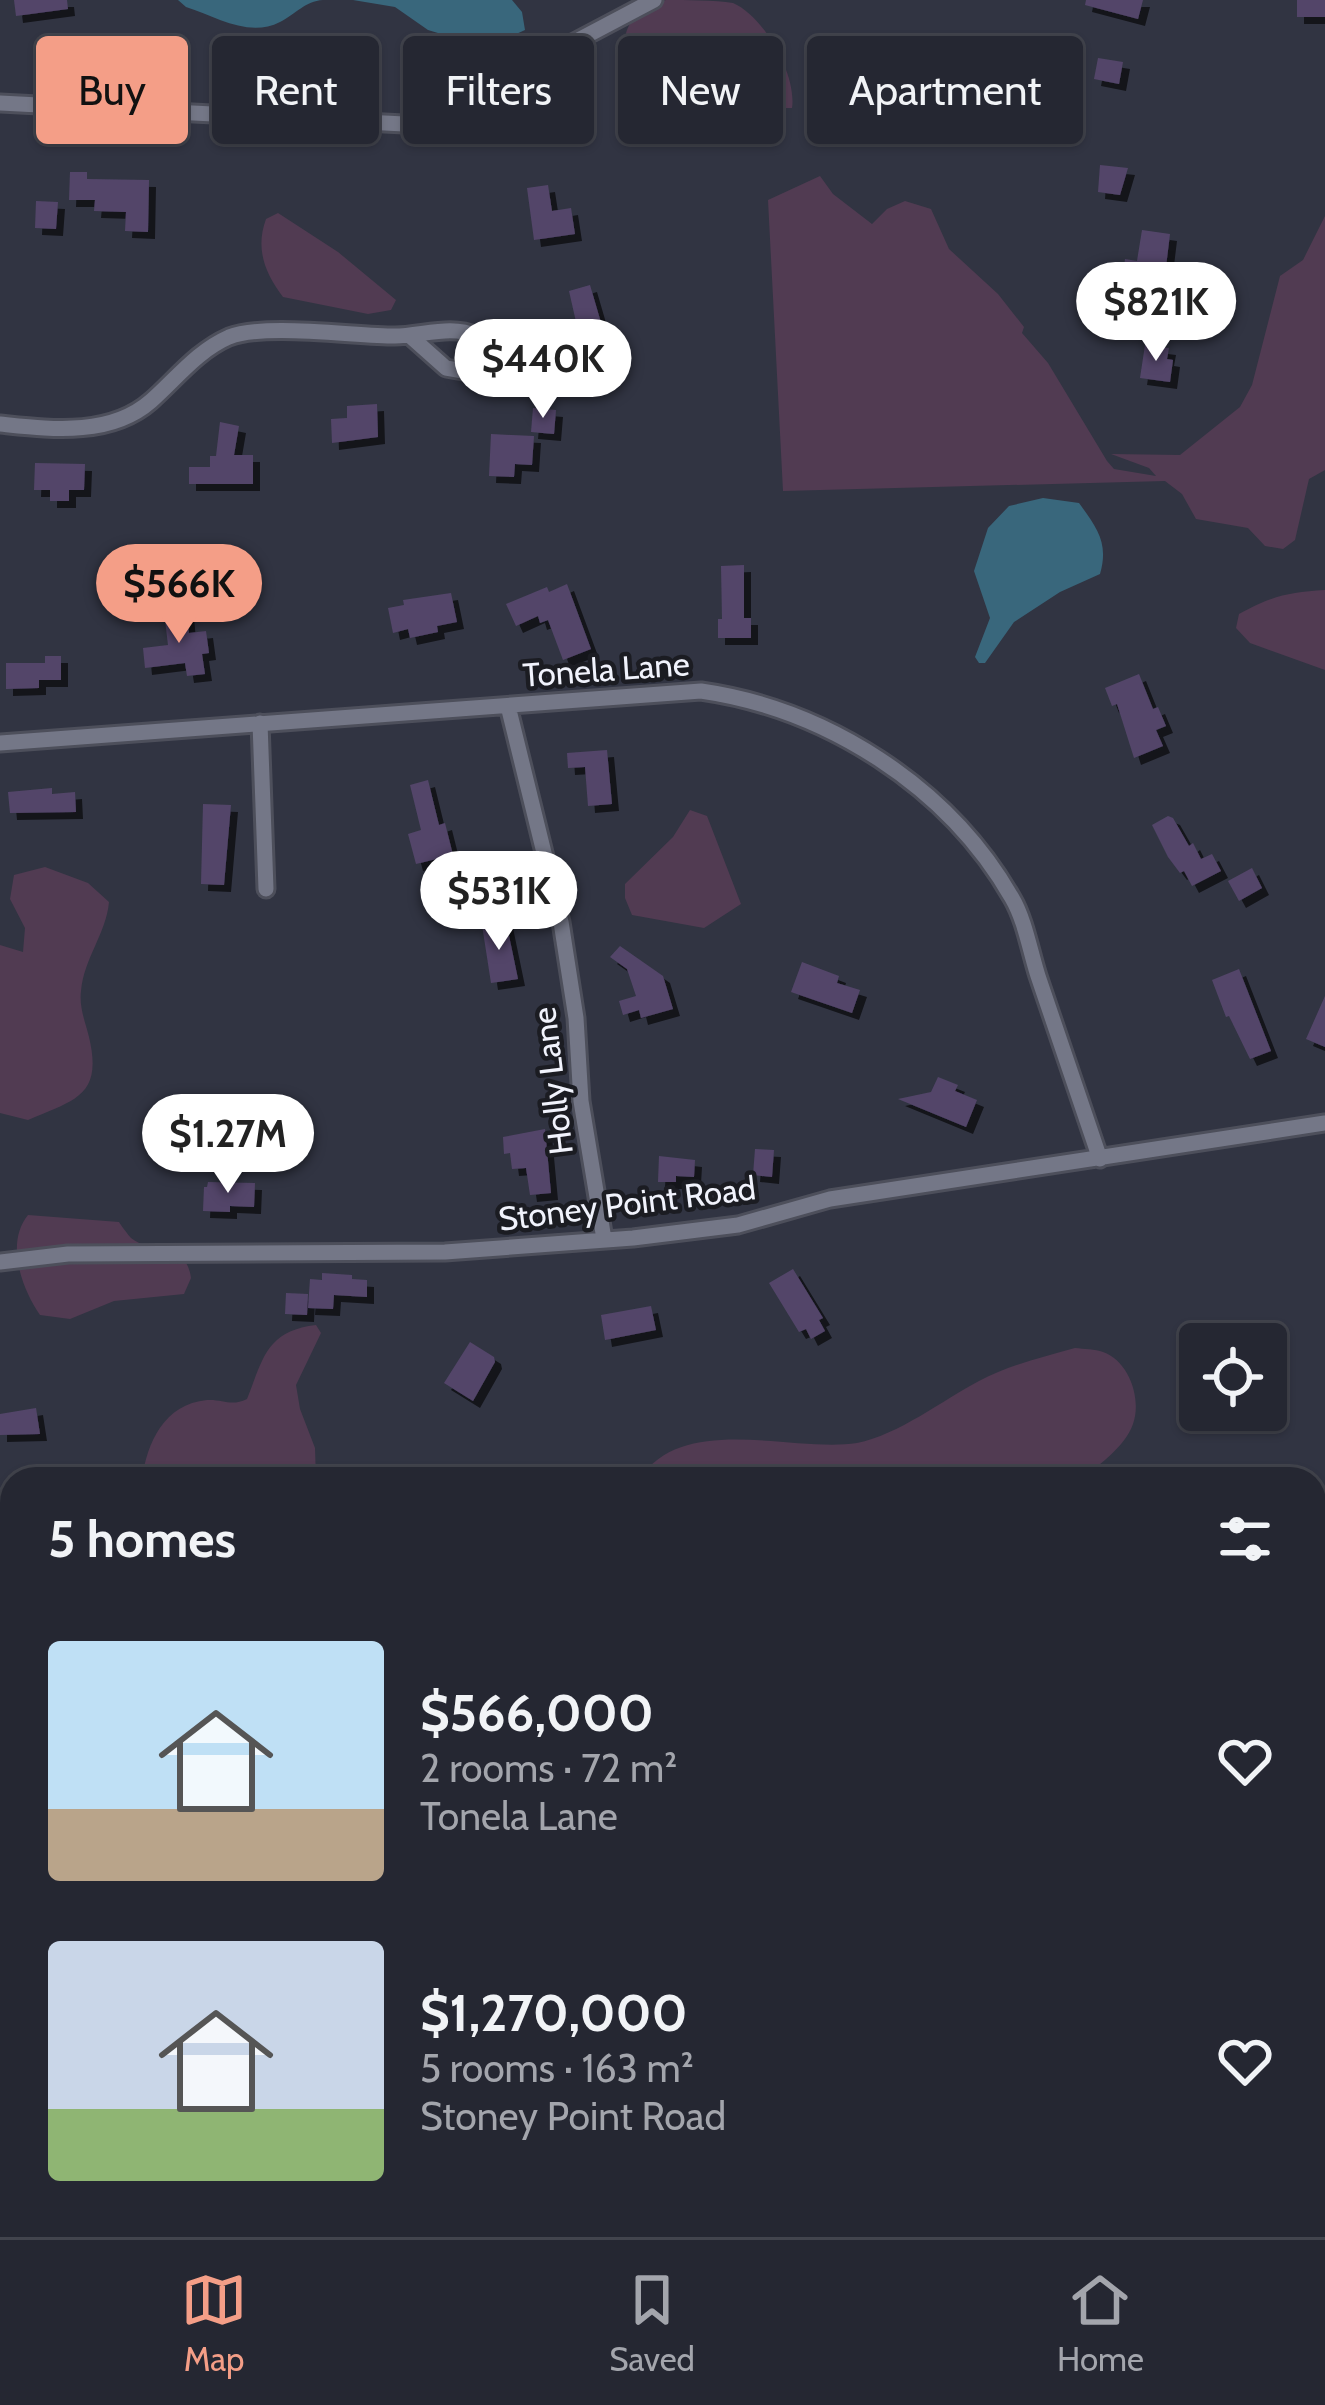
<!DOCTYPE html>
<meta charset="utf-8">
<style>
body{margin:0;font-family:Cabin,sans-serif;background:#2d2f3a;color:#f1f3f6;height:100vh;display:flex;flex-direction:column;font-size:45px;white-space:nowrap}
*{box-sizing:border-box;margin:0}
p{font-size:39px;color:#a3a5ac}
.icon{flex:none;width:66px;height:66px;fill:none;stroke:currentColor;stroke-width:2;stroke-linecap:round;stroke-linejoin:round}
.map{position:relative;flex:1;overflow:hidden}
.panel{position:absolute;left:0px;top:1467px;width:1326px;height:771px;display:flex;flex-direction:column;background:#252732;border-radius:36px 36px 0 0;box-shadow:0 3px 9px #0004,0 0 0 3px #42444d}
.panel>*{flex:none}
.top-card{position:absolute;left:36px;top:36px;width:1254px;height:108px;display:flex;gap:24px}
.tools{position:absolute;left:1179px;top:1323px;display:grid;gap:24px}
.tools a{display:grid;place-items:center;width:108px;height:108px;border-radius:12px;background:#252732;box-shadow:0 3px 9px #0004,0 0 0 3px #42444d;font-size:60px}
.price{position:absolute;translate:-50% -102px;padding:0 27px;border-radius:42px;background:#fff;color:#222;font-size:39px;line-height:78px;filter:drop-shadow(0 3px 6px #0008)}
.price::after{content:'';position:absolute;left:50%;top:72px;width:36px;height:27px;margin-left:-18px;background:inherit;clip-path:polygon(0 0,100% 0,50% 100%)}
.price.active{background:#f49e87;color:#111}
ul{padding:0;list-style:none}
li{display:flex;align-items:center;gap:36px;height:300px;padding:0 48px}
li span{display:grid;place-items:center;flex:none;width:336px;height:240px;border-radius:12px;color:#555}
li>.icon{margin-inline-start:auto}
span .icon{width:144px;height:144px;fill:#fffc;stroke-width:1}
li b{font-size:51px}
h2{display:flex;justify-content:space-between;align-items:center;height:144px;padding:0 48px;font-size:51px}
.chip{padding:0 42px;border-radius:12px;background:#252732;box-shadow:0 3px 9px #0004,0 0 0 3px #42444d;font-size:42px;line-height:108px}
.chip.active{background:#f49e87;color:#111}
.menu{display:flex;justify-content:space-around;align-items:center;height:168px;border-top:3px solid #42444d;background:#252732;font-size:33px;color:#a3a5ac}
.menu a{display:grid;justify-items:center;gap:6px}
.menu .active{color:#f49e87}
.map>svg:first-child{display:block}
.green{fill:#513b52}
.water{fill:#39677c}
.building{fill:#534569;filter:url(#shadow)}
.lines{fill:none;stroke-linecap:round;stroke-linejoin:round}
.minor-casing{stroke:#4d4f5b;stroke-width:21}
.secondary-casing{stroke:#4d4f5b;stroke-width:27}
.path{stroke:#91949f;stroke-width:3;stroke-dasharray:6 9;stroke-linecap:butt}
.minor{stroke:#747787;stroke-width:15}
.secondary{stroke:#747787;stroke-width:21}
.labels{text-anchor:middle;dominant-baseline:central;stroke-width:9;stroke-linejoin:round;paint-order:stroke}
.street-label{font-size:33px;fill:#f1f3fc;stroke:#1b1c22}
</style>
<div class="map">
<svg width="1325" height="2237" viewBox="0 0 1325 2237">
<defs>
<filter id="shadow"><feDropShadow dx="7" dy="7" stdDeviation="0" flood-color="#0009"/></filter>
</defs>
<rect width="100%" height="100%" fill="#313442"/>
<path class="green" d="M666,0C686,0 715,0 733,3C764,16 797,75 792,108H766L703,73L627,49C619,24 643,7 666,0Z
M820,176L833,194L872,224L887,209L905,201L931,209L949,249L998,294L1024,327L1022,333L1048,363L1107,461L1114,469L1156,476L1149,468L1111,454L1180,455L1240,407L1252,385L1280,276L1303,260L1325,216V470L1309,479L1295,540L1283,549L1265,546L1248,528L1196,519L1182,494L1165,481L783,491L768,200Z
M278,213L338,252L396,300L391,310L368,314L283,297C265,273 255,249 266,219Z
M1325,590V670L1250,643L1236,628L1239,614C1272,596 1289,592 1325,590Z
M690,810L707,816L741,904L704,928L632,915L625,898V884L673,837Z
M45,867L88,883L109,902C106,934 84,958 81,991C79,1007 85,1021 89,1037C103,1096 75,1100 28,1120L0,1113V945L23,952L25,928L10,899L14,875Z
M28,1215L119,1222C120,1224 129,1236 131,1238C153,1256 186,1240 191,1278L184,1294L114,1301L70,1319L40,1315C22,1289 5,1243 28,1215Z
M316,1325L321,1333L296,1385L300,1409L315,1448L316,1479H142C147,1443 164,1404 207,1400C223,1399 231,1407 247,1399C263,1359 266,1331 316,1325Z
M1075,1348C1084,1349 1095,1349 1103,1352C1129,1361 1142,1399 1133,1424C1125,1447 1100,1463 1083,1479H640C683,1412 793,1453 857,1443C898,1435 943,1400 979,1381C1009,1365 1043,1357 1075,1348Z
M1325,1606V2237H1200L1192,2226H1314V1705L1324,1701L1314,1689V1616Z
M0,2012L12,2017V2067L0,2076Z
M177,2226H865L870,2237H183Z"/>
<path class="water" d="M178,0H323C305,1 296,14 280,22C249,38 217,17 186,7Z
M353,0H512L522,12L525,30L494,44L471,43L428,30L395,7Z
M1043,498L1079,503C1097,528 1109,543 1100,574L1060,592L1014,622L985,663H979L975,657L990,618L974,571L988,528L1009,506Z"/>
<path class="building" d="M14,0H67L68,9L16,16Z
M1086,0H1143L1138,19L1085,5Z
M1297,0H1325V17H1297Z
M304,43L366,46L365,72L333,71V77L303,76Z
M1098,58L1123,62L1119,84L1094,79Z
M1100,165L1128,168L1120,195L1098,192Z
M70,172H87V179L149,180L148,232L125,231L126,212L94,211L95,200H69Z
M548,185L552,211L571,208L575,234L534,240L527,188Z
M36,201L58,202L56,229L35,228Z
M1142,230L1170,234L1165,275L1153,273V279L1123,274L1125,259L1137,261Z
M590,285L609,350L584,357L569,291Z
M1145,345L1169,348L1167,359L1173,360L1170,382L1140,378Z
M377,404L378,437L332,443L331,419L347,418V406Z
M533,408L556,410L554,434L531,432Z
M220,422L239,426L234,455H253V484H189V467H210V456H216Z
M491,434L534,436L532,465L515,464L514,477L489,476Z
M35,463L85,464L84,490H69V501H50V490H34Z
M744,565V618H751V638H718V619H722L721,566Z
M567,584L591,649L563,660L548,620L540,623L538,616L516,626L506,604L547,587L549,592Z
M451,593L457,622L437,626L438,632L410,638L408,629L393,633L388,608L404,605L403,600Z
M187,610L189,633L206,631L209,653L202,654L205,674L187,676L185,663L145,668L143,648L168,645L164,612Z
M45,656H61V680H39V688L6,689V663H45Z
M1139,674L1153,709L1158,707L1166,726L1156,730L1163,746L1134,758L1117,704L1112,706L1105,688Z
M607,750L612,804L588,806L585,767L568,768L567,753Z
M428,780L439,825L445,823L453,855L416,864L408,834L421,830L410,785Z
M52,788V794L75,792L76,812L10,813L8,792Z
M203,804L231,805L224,885L201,884Z
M1168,816L1173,818L1189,846L1193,843L1201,859L1212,854L1221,871L1192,886L1184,871L1180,873L1168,857L1152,825Z
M1252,868L1262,888L1239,901L1228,881Z
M506,921L518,979L491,983L482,925Z
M620,946L663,976L673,1009L641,1018L639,1010L623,1015L619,1001L636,996L627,969L610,957Z
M802,962L839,976L837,983L860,990L852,1013L791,992Z
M1239,969L1271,1051L1250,1059L1229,1016L1226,1017L1212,980Z
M1325,996V1047L1306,1039Z
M938,1077L958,1085L955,1091L977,1100L966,1127L898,1099L931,1092Z
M545,1129L551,1193L530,1195L526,1168L512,1169L510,1153L504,1154L503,1137Z
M755,1149L774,1150L772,1177L753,1175Z
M659,1156L695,1160L694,1177L676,1176V1182H658Z
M208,1182L255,1183L254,1207L230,1206V1212L203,1211L204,1187H207Z
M793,1269L823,1318L819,1320L825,1331L811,1339L806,1329L799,1332L769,1283Z
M322,1273L352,1275V1279L367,1280V1297L334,1295L333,1309L308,1308L310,1279L322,1280Z
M286,1293L308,1294L307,1315L285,1314Z
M651,1306L656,1330L605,1340L601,1315Z
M470,1342L494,1357L495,1362L473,1401L444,1383Z
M36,1408L40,1434L0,1435V1414Z"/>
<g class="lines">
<g class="minor-casing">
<path id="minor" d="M0,103L404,124L444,111L654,0
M0,424C50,429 110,437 151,401C176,379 197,351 229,337C264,323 354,336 395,336C421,336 452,324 476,336L475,358L463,371L446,368L410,336
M508,706L561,922L576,1018L581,1101L604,1239
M260,723L266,889
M0,743L701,691C826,709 948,786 1012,898C1025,920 1030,951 1038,976C1059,1037 1079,1098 1100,1159
M0,1262L68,1254L445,1252L633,1238L738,1225L830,1199L1325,1123
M0,1762L12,1761
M1314,1996H1325"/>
</g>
<g class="secondary-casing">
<path id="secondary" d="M0,1886L12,1907
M4,2237L12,2211"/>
</g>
<path class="path" d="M1314,1768L1325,1766
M1314,2205H1325
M594,2226L596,2237
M1273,2226L1278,2237
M494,2237L507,2226"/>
<use href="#minor" class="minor"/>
<use href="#secondary" class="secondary"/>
</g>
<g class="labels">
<g class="street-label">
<text transform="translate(606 669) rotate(-4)">Tonela Lane</text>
<text transform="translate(552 1081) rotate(-97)">Holly Lane</text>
<text transform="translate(627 1203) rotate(-7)">Stoney Point Road</text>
</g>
</g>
</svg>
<div class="tools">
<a><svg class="icon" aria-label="locate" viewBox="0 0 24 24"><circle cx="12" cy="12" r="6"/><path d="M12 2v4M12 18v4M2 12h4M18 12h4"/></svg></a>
</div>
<b class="price" style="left:1156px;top:364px">$821K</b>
<b class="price" style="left:543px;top:421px">$440K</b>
<b class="price active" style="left:179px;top:646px">$566K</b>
<b class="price" style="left:499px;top:953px">$531K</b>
<b class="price" style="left:228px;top:1196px">$1.27M</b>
<div class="top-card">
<a class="chip active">Buy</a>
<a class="chip">Rent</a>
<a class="chip">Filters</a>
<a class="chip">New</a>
<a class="chip">Apartment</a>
</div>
<section class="panel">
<h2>5 homes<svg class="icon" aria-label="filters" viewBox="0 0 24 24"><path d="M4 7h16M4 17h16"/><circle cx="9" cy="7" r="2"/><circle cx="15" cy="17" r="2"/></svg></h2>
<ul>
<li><span style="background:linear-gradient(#bfe0f5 70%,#b9a48a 0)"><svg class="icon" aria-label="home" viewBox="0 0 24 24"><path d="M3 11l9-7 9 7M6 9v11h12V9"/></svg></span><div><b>$566,000</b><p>2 rooms · 72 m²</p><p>Tonela Lane</p></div><svg class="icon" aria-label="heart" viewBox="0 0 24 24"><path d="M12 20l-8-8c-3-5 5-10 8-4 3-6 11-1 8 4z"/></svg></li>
<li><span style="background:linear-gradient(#c9d6e8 70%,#8fb573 0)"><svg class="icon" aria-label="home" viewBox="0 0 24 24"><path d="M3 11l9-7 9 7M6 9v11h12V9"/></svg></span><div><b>$1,270,000</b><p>5 rooms · 163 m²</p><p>Stoney Point Road</p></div><svg class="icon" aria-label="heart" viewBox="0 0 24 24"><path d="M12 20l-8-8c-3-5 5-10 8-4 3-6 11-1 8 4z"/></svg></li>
</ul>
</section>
</div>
<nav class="menu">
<a class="active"><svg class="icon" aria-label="map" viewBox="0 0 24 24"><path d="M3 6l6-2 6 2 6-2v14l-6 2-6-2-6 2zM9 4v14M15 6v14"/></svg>Map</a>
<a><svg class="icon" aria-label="saved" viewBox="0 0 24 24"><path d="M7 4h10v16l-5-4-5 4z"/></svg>Saved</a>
<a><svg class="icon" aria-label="home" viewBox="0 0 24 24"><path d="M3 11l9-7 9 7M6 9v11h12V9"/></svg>Home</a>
</nav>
